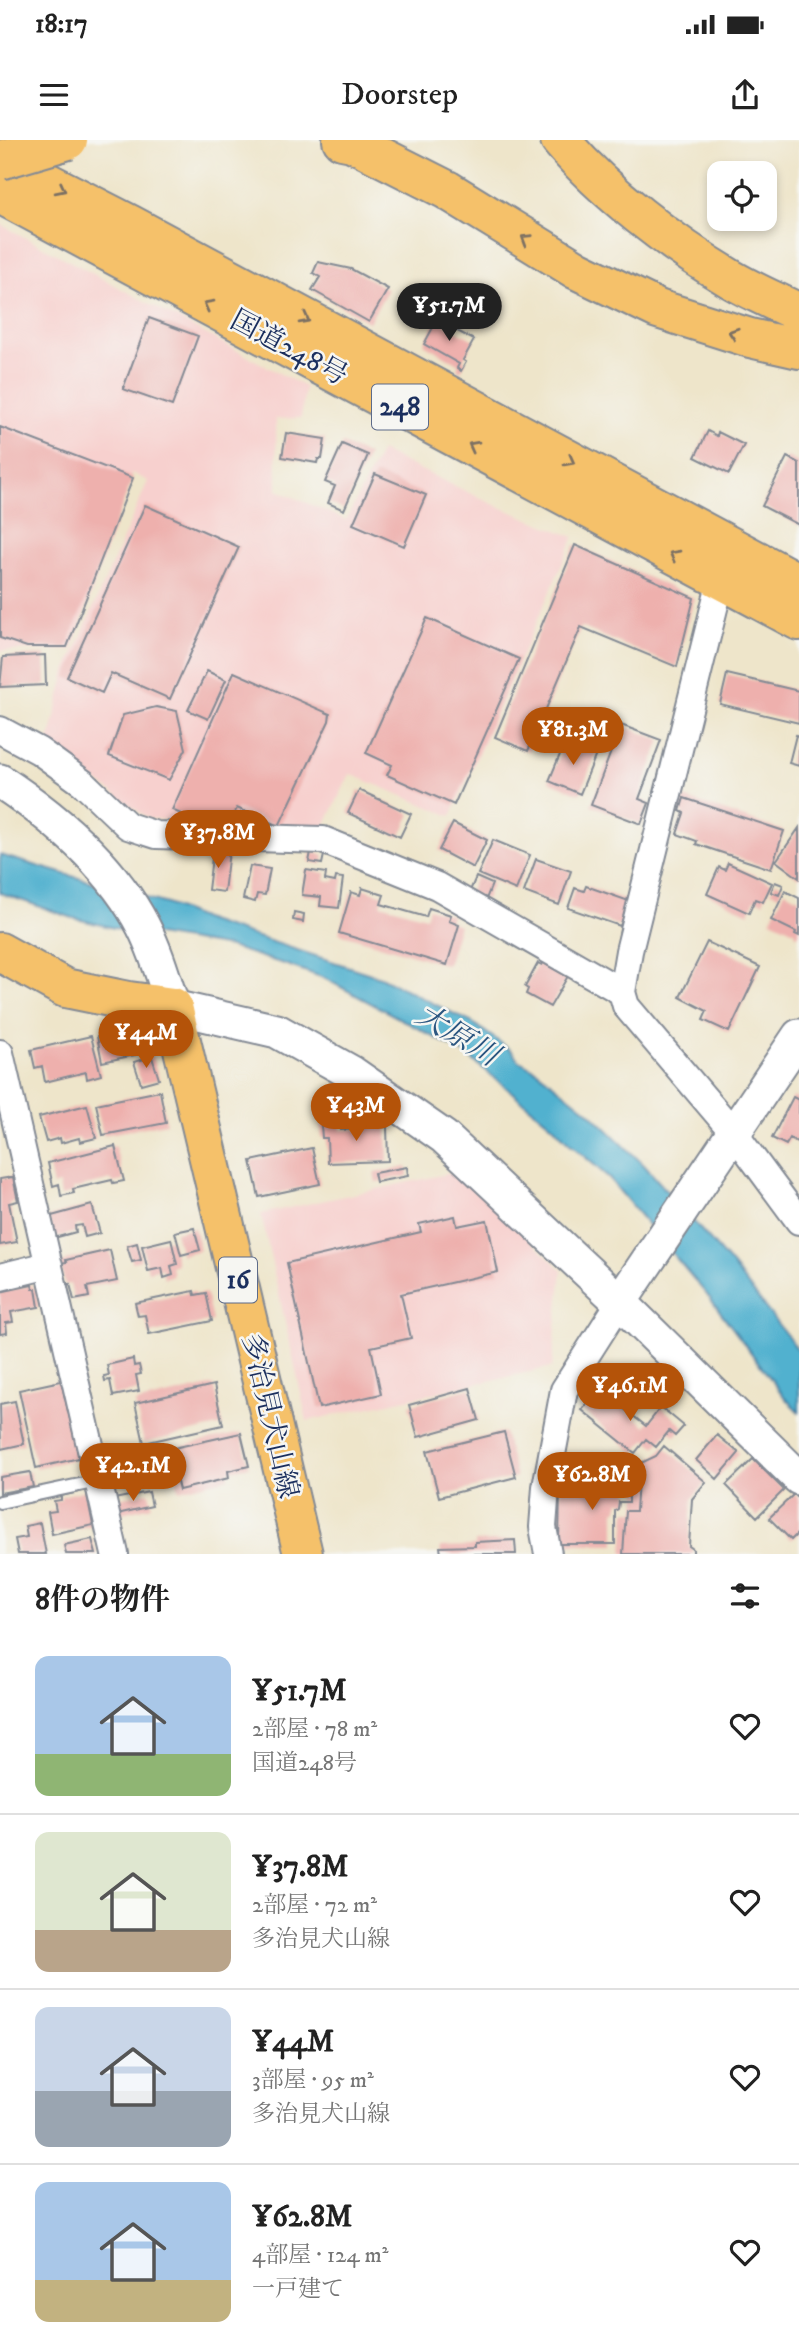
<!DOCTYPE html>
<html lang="ja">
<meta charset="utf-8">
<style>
body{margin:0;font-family:"IM FELL DW Pica","Noto Serif JP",serif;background:#f2f2f2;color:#222;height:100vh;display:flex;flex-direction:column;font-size:26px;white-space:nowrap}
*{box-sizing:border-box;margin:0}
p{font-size:23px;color:#767676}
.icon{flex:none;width:38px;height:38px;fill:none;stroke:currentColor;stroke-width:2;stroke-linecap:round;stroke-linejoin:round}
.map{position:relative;height:1414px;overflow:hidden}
.details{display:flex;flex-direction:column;background:#fff;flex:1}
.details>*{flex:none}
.buttons{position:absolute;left:707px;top:21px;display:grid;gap:14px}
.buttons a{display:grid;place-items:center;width:70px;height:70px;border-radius:14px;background:#fff;box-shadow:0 4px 10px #0003;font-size:35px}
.price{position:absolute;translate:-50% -60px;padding:0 16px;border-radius:24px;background:#b45309;color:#fff;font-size:23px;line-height:46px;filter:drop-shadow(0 2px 4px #0008)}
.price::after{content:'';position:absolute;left:50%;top:42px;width:21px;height:16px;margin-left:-10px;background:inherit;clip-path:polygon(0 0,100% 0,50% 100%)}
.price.on{background:#222;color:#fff}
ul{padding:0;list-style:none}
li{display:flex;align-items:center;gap:21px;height:175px;padding:0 35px}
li+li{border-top:2px solid #e0e0e0}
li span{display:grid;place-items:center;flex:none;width:196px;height:140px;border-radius:14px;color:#555}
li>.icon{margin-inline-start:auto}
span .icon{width:84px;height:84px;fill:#fffc;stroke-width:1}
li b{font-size:30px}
h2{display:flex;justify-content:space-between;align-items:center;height:84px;padding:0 35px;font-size:30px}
.status{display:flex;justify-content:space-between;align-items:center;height:49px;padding:0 35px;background:#fff;direction:ltr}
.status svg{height:19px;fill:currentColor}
header{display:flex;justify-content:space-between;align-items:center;height:91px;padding:0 35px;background:#fff;font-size:32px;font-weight:600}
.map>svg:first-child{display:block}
.built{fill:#f7d0ce}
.water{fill:#51b1cf;stroke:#367096;stroke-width:2}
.building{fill:#eeb0ad}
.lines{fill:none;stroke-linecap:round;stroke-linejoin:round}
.service-casing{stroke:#848a94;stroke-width:16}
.minor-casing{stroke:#848a94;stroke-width:30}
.tertiary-casing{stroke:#848a94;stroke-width:37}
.primary-casing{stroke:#848a94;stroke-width:42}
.trunk-casing{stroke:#848a94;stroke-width:42}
.motorway-casing{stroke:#848a94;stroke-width:42}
.service{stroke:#fff;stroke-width:12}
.minor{stroke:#fff;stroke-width:26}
.tertiary{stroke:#fff;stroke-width:33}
.primary{stroke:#f5c16b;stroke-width:38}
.trunk{stroke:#f5c16b;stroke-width:38}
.motorway{stroke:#f5c16b;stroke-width:38}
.motorway-bridge-casing{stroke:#848a94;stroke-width:42;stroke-linecap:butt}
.motorway-bridge{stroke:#f5c16b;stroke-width:38}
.oneway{stroke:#7d7164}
.labels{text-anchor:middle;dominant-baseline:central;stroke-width:5;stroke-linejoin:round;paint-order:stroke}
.shield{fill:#f6f6f2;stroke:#5d6b8a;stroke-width:2}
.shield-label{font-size:26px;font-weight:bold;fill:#1b2f5e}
.street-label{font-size:28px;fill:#1b2f5e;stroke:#f6f6f2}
.water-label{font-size:30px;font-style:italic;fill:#2b5680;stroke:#f6f6f2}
</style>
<div class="status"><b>18:17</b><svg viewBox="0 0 49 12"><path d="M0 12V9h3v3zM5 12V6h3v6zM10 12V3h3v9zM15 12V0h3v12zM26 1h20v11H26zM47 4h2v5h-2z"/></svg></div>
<header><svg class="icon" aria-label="menu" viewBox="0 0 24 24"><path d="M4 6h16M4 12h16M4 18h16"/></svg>Doorstep<svg class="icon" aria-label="share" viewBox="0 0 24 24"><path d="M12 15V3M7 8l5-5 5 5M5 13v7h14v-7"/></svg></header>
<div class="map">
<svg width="799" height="1414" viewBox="0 0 799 1414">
<rect width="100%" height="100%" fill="#f6f6f2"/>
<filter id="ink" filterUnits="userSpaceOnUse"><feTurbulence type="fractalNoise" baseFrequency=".0143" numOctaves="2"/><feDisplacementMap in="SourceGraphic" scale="14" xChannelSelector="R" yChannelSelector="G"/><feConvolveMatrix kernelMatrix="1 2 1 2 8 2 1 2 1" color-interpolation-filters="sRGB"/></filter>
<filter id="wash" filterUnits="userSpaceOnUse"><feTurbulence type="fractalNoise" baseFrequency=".00686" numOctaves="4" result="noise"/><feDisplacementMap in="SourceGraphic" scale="28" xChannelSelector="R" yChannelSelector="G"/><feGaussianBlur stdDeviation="1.57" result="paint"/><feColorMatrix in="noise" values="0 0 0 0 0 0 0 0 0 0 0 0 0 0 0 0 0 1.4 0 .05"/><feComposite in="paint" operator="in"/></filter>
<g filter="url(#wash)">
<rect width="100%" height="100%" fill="#eee5ca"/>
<path class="built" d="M0,84L305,247L301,278L276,279L277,350L346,380L381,311L497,366L574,397L451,676L350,634L324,688L149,679L48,606L66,531L148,341L132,333L72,510L0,511Z
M456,1032L562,1130L552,1227L307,1281L261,1074Z"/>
<path class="water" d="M0,715L167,764L208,781L380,837L473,883L512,911L518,920L539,932L589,972L644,1025L731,1124L799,1211V1272L786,1259L709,1157L607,1036L567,1001L553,986L464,913L324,838L287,825L230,807L114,788L73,778L0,753Z"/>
<g id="blocks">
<path class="building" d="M318,122L351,129L388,149L369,182L312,150L320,137L313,133Z
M149,178L198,196L172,266L123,249Z
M437,180L474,200L463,220L466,222L461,231L457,228L459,224L424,204Z
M0,287L133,338L67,507H27L0,498Z
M708,291L717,296L718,292L744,305L729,334L695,317Z
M286,293L325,299L322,319H318L317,323L282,317Z
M342,304L368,315L344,370L328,363L335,346L325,342Z
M787,317L799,323V385L762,366Z
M375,334L426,355L404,406L353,384Z
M145,365L239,407L170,559L111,533L102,553L67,537Z
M575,405L694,458L677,527L581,487L528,611L495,597Z
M427,478L519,519L454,665L387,635L392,625L366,613Z
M45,515L46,545L0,547L3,517Z
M207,531L226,540L208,579L188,570Z
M234,532L330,574L329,581L279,686L237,668L229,684L201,683L172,670Z
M727,534L799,551V583L720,564Z
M156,567L177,571L186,609L169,640L109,616L123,575Z
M621,585L661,600L639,659L649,663L641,684L591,665Z
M796,595L799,596V626L789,623Z
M566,600L597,612L580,654L549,641Z
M359,650L411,674L400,697L348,673Z
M684,658L784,691L771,729L696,704L697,701L677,694L684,673L680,671Z
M453,683L487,700L473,728L439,710Z
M799,688V738L776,721Z
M493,700L530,715L516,750L478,734Z
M213,709L229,711L224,752L208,750Z
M311,712L324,715L322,724L309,722Z
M536,719L571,731L559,765L524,752Z
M728,723L772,743L763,762L755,759L749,773L707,754L719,727L725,730Z
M250,726L270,729L265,755L257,754L255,762L243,759Z
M306,730L326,733L325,740L335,742L336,737L343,738L339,768L320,766L321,757L302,755Z
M476,737L492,744L486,759L469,753Z
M775,742L783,745L779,755L771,752Z
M586,746L629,761L620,786L568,768L575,748L584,751Z
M362,748L384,755L381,764L426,777L429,768L451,775L449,781L459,785L447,825L339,793L351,752L360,755Z
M785,751L799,758V796L795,794L796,792L771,780Z
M294,772L304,774L303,782L293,780Z
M707,802L760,827L729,892L703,880L707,871L680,857Z
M545,820L548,821L547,825L568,836L550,867L526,854L528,849L525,847L538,823L542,825Z
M130,889L135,915L102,922L97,896Z
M91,896L101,935L87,939L86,932L45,942L42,926L35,928L31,910Z
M152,917L159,939L141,944L134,922Z
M160,951L166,983L103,995L96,964Z
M793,957L799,960V998L797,1002L790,998L786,1005L772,998Z
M87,965L96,998L80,1002L79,998L61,1003L60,998L46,1002L39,977Z
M378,982V987H387L388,1021L328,1023L327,998H322L321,985L341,984V990L360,989V983Z
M115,1006L124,1041L113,1043L112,1040L73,1049L74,1053L61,1056L59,1044L53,1046L48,1023Z
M312,1008L320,1044L259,1057L251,1021Z
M407,1027L408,1036L376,1042L374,1033Z
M13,1037L18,1061L9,1063L17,1102L0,1105V1039Z
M92,1065L100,1093L85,1097L82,1085L75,1086L76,1092L54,1098L48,1077Z
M455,1076L457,1086L487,1080L498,1132L401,1154L411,1198L371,1207L381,1254L319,1268L287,1123L421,1092L419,1084Z
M194,1088L200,1110L181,1115L175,1092Z
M171,1099L177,1124L171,1126L173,1135L164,1138L162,1128L148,1131L142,1106Z
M137,1103L141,1120L132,1122L127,1106Z
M110,1110L117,1141L87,1147L89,1157L74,1160L70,1144L65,1145L60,1123L67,1122L66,1120Z
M32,1145L33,1149H36L39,1167L11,1172L13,1182L6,1183L7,1193L0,1194V1152Z
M194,1151L195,1155L206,1153L212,1181L149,1194L145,1175L138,1176L135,1163Z
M133,1219L134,1226L139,1225L141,1234L136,1235L139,1251L113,1256L110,1240L105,1241L104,1236L109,1235L107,1225Z
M61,1241L79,1318L36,1328L19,1250Z
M214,1245L223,1285L144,1303L135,1263Z
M470,1248L479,1280L418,1297L409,1265Z
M599,1249L646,1286L661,1267L684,1286L675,1296L669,1291L656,1307L646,1299L635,1313L582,1270Z
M15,1261L24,1304L1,1309L0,1264Z
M504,1292L516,1337L439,1357L427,1311Z
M241,1293L249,1326L228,1331L229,1338L179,1350L169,1309Z
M717,1295L739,1313L717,1339L696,1320Z
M664,1306L706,1342L692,1359L689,1406L693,1409V1414H623L626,1371H636L639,1324L656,1316Z
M753,1319L784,1350L757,1377L726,1345Z
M613,1328H629V1362H619L618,1369L615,1371V1404H559L560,1349H612Z
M30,1332L33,1347L0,1353V1337Z
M86,1350L93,1385L52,1394L48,1372L56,1371L54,1361L61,1360V1356Z
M149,1352L152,1366L117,1374L114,1359Z
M794,1354L799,1359V1392L791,1400L769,1378Z
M40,1383L46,1414H18L15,1399L27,1397L25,1386Z
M92,1399L96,1414H66L64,1405Z
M515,1400L516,1414H441L440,1407L475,1406V1402Z"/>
</g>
</g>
<g filter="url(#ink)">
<use href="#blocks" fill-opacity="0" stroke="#848a94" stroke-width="2"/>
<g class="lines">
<g class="service-casing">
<path id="service" d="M0,1362L98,1341"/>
</g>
<g class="minor-casing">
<path id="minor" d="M721,440L629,811L622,852L626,866L734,993L799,1081
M0,590L39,611L83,643L128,686L156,695L323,700L437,746L622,852
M0,913L115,1414
M0,1137L49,1125
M548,1414L543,1387L546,1347L564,1250L620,1162"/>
</g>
<g class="tertiary-casing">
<path id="tertiary" d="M0,641C56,678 112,726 143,786C156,811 164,839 173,867L277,891L352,933L444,997L620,1162L799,1338
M620,1162L799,896"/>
</g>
<g class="primary-casing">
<path id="primary" d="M0,812L65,848L129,861L173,867L303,1414"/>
</g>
<g class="trunk-casing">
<path id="trunk" d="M0,18L131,85L799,443
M0,54L799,481"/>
</g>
<g class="motorway-casing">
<path id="motorway" d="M342,0L352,2L447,50L577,130L658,169L750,198L799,209
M560,0C605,53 671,103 731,139C753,152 777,162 799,173"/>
</g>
<use href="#service" class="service"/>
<use href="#minor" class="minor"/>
<use href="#tertiary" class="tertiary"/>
<use href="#primary" class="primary"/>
<use href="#trunk" class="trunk"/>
<use href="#motorway" class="motorway"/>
<g class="motorway-bridge-casing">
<path id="motorway-bridge" d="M0,20L68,0"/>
</g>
<use href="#motorway-bridge" class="motorway-bridge"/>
</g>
<defs><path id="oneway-chevron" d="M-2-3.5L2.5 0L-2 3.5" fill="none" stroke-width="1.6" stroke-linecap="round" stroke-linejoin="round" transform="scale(1.75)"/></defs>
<g class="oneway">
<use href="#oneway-chevron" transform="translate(61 49) rotate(27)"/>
<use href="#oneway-chevron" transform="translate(526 99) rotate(-148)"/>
<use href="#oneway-chevron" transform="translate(208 165) rotate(-152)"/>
<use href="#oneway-chevron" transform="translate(305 179) rotate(28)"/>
<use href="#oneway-chevron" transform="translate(733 193) rotate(-162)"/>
<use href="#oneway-chevron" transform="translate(473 306) rotate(-152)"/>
<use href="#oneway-chevron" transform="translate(570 321) rotate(28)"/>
<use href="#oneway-chevron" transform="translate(674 415) rotate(-152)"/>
</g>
</g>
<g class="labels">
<g class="shield">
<rect x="372" y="244.5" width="56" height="45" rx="5"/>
<rect x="219" y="1117.5" width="38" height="45" rx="5"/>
</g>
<g class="shield-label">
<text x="400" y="267">248</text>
<text x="238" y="1140">16</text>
</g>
<g class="street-label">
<text transform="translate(289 208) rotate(28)">国道248号</text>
<text transform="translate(270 1276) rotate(77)">多治見犬山線</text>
</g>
<g class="water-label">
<text transform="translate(457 896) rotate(31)">大原川</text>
</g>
</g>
</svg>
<div class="buttons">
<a><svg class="icon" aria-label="locate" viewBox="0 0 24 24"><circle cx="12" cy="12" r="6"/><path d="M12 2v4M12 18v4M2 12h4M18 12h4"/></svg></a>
</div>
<b class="price on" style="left:449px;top:203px">¥51.7M</b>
<b class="price" style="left:573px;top:627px">¥81.3M</b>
<b class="price" style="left:218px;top:730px">¥37.8M</b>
<b class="price" style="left:146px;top:930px">¥44M</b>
<b class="price" style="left:356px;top:1003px">¥43M</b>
<b class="price" style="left:630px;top:1283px">¥46.1M</b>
<b class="price" style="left:133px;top:1363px">¥42.1M</b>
<b class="price" style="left:592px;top:1372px">¥62.8M</b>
</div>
<section class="details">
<h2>8件の物件<svg class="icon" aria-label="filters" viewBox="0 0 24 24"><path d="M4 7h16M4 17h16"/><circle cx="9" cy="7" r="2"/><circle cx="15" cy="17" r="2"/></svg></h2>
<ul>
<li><span style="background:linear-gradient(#a9c7e8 70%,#8fb573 0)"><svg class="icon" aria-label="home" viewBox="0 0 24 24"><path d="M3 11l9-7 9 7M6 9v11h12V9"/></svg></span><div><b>¥51.7M</b><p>2部屋 · 78 m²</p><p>国道248号</p></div><svg class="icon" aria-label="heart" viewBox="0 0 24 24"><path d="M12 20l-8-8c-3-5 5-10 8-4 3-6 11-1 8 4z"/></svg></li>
<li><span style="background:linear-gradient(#dfe7d0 70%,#b9a48a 0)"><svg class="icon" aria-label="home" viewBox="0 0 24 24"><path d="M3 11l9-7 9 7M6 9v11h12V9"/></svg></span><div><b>¥37.8M</b><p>2部屋 · 72 m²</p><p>多治見犬山線</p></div><svg class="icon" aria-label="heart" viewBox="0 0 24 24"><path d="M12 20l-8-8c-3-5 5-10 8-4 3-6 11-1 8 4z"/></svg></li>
<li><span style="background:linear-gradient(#c9d6e8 60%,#9aa5b1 0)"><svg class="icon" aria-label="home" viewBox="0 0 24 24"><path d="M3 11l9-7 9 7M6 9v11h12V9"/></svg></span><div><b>¥44M</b><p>3部屋 · 95 m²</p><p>多治見犬山線</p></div><svg class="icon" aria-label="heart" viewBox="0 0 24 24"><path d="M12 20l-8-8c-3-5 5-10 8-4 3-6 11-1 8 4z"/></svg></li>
<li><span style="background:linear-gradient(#a9c7e8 70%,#c2b280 0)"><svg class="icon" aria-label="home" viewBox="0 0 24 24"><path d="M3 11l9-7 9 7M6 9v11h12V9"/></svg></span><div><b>¥62.8M</b><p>4部屋 · 124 m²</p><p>一戸建て</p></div><svg class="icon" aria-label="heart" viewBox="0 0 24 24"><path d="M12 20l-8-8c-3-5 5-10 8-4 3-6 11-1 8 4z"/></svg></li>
</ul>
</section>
